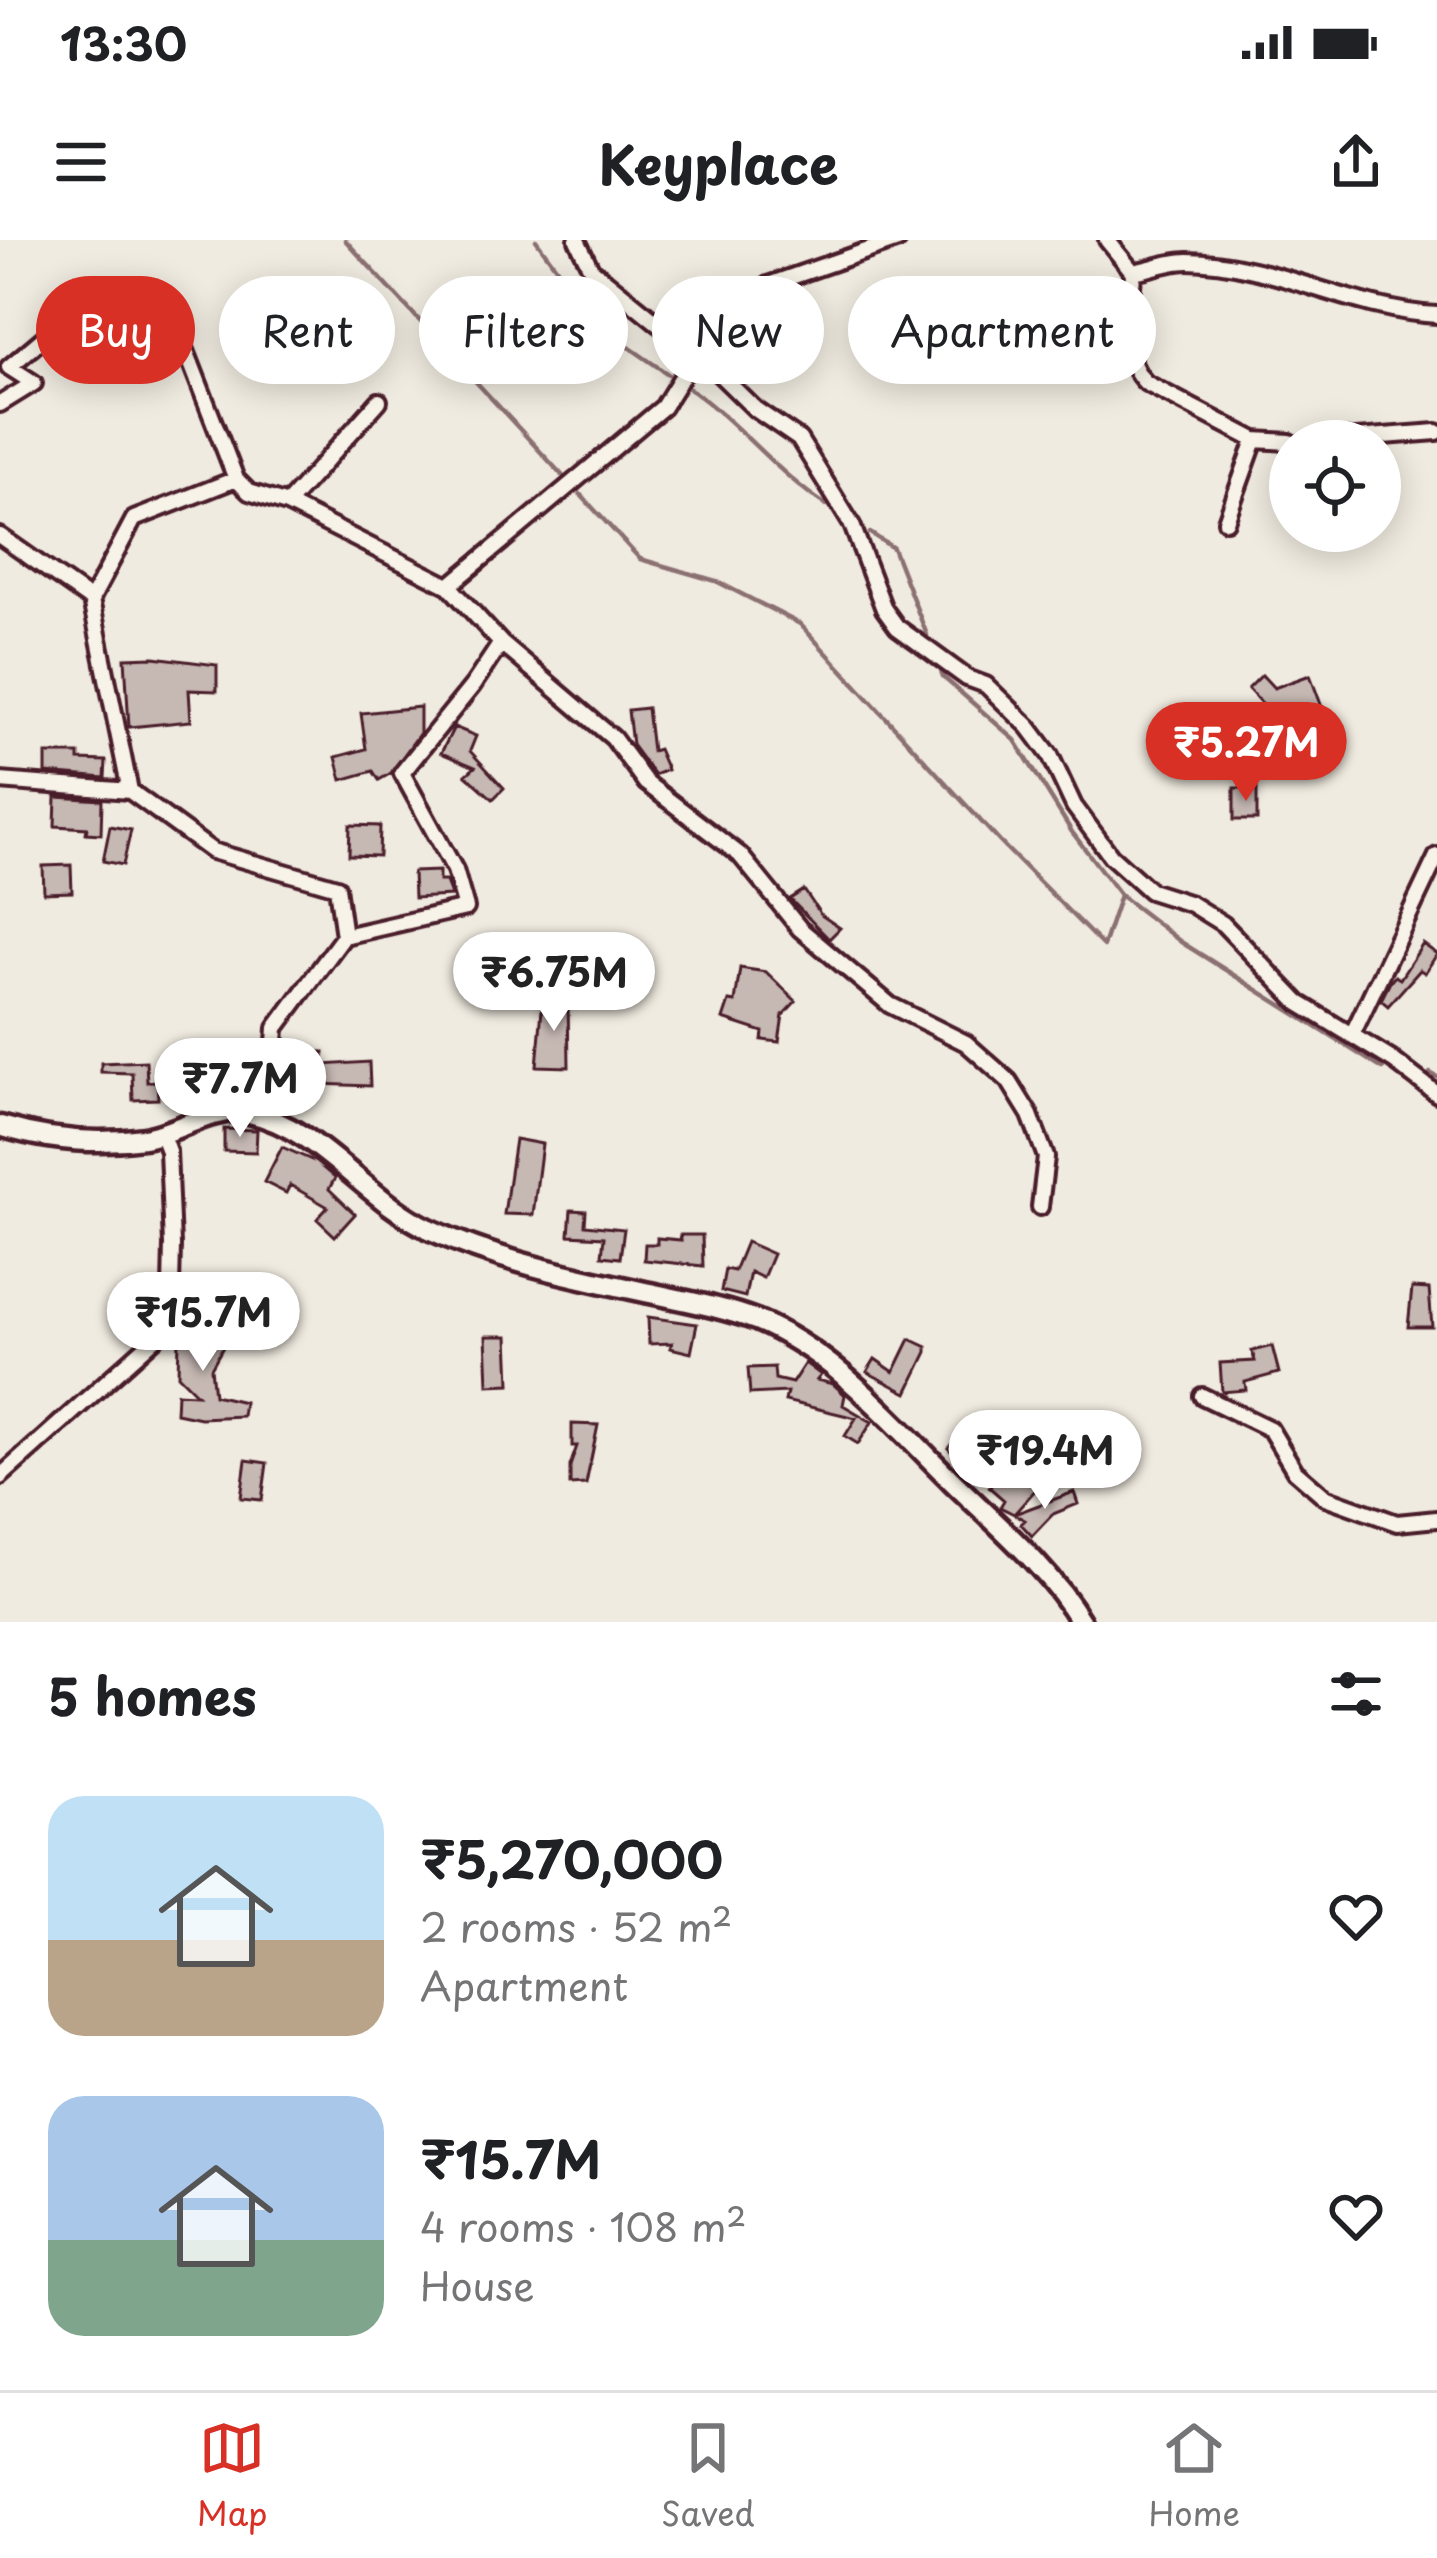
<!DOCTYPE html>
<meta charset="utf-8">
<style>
body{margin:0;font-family:"Playpen Sans",sans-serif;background:#f6f6f6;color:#202124;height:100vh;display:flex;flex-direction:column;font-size:45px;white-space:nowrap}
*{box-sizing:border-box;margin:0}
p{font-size:39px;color:#757577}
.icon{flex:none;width:66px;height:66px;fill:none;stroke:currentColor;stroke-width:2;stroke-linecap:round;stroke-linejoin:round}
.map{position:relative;height:1382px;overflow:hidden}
.drawer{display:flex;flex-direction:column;background:#fff;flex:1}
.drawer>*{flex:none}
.top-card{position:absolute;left:36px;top:36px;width:1365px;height:108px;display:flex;gap:24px}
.buttons{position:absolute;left:1269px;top:180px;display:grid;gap:24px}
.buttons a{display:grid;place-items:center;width:132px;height:132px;border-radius:50%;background:#fff;box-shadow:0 6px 30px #0003;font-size:60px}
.price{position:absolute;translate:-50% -102px;padding:0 27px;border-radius:42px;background:#fff;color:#222;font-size:39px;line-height:78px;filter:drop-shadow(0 3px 6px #0008)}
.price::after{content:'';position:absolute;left:50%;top:72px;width:36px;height:27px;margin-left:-18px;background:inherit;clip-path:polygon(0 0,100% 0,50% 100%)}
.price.active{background:#d93025;color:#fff}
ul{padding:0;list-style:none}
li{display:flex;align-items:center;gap:36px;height:300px;padding:0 48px}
li span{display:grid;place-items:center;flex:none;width:336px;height:240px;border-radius:36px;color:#555}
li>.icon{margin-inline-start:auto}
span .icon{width:144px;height:144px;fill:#fffc;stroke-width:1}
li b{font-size:51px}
h2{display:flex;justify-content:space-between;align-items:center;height:144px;padding:0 48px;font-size:51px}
.tag{padding:0 42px;border-radius:54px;background:#fff;box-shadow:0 6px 30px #0003;font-size:42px;line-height:108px}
.tag.active{background:#d93025;color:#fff}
.status{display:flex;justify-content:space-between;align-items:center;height:84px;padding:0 60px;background:#fff;direction:ltr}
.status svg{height:33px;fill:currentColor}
header{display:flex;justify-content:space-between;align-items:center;height:156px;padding:0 48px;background:#fff;font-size:54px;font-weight:700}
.tab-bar{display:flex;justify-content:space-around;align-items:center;height:168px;border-top:3px solid #e0e0e0;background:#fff;font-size:33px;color:#757577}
.tab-bar a{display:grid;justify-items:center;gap:6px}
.tab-bar .active{color:#d93025}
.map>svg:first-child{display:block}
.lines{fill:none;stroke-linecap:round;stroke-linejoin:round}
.stream{stroke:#8b6f72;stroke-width:4.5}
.building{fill:#c6b8b3;stroke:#4a1f2b;stroke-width:3}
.minor-casing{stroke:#4a1f2b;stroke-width:22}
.secondary-casing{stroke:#4a1f2b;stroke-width:27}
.minor{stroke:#f7f3e8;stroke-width:14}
.secondary{stroke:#f7f3e8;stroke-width:18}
</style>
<div class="status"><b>13:30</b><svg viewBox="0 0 49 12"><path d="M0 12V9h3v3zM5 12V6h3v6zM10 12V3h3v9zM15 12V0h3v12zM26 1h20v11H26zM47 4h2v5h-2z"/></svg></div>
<header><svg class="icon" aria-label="menu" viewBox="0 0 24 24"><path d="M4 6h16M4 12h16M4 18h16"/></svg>Keyplace<svg class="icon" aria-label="share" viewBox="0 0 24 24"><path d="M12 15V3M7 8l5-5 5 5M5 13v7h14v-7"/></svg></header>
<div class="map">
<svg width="1437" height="1382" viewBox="0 0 1437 1382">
<rect width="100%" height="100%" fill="#f0ebe0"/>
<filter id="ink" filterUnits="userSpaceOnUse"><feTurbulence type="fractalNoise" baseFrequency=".00833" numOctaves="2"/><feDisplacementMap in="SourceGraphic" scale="24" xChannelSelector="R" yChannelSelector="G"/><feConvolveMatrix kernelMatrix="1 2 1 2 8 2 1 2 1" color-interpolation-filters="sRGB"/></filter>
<g filter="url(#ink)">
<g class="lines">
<path class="stream" d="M345,0L562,235
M536,0L600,87L668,134
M690,149C739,183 776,233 826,265
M580,254L640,319L716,341L800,384L1000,602L1103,706L1120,655L1181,702L1383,829
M870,293L893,308L927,395
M940,428L943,437L1015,500L1072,592L1120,655
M1430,833L1437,837"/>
</g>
<path class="building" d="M154,417L217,425V451L189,450L191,481L129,487L125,418Z
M1262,435L1274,448L1310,435L1329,486L1308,493L1302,476L1287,491L1248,449Z
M420,467V493L391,533L379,540L373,531L342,540L336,517L366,509L361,473Z
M647,468L652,511L658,509L667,530L654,535L632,505L628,470Z
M454,487L476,496L470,511L504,548L493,559L466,535L475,527L441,513Z
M46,514H79V520L106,521L105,538L46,533Z
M1234,548H1257V580H1234Z
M56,557L102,560L101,594L86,593L87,588L55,586Z
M350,585L380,586L379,616L349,615Z
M110,586L131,590L123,625L103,621Z
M71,625L72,652L44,653L43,626Z
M439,631V641H446L451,656L414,658L413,632Z
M804,650L821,675L840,688L829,699L790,659Z
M1423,704L1437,714L1425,733L1420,730L1388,766L1381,760L1390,742L1395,736L1400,739Z
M740,728L766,732L796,761L783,775L779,802L762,800L763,792L723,779L729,761L735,762Z
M543,758H568L569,827L537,826Z
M292,811L324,812L323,825L369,822L370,846L291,843Z
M146,821L147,842L157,841L158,859L133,860L132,833L101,832V823Z
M224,889L257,890L256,912L224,911Z
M515,899L542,904L533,975L504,974Z
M282,907L316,922L335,938L329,949L355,974L335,996L317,979L328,967L290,945L286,953L264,942Z
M571,970L586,971L585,985L624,989L620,1018L602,1016L604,997L569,995Z
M680,995H702L703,1026L644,1020L645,1004H657V998L681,1000Z
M746,1002L773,1014L763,1038L750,1032L745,1057L721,1051L725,1029L734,1031Z
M1412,1048L1429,1049L1432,1087H1408Z
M648,1077L697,1084L691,1113L670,1108L672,1103L649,1104Z
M196,1078L229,1096L211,1128L214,1155L244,1162L242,1176L200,1178L176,1173L177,1153L197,1154L178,1135L179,1099Z
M486,1096H508L510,1144L488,1145Z
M910,1099L927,1107V1112L907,1153L867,1132L875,1119L894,1132Z
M1272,1106L1279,1133L1245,1142L1246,1150L1222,1152L1220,1123L1255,1121L1252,1111Z
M805,1123L821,1135L817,1140L833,1144L845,1155L843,1165L872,1182L858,1204L845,1196L856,1178L785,1161L787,1152L750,1154L748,1128L774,1127L775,1139L792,1143Z
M572,1184L598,1185L586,1244L570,1245V1226L577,1206H572Z
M966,1189L988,1209L969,1229L948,1208Z
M1023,1207L1037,1219L1030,1227L1045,1239L1014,1274L1000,1267L1004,1260L989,1247Z
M246,1220L267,1223L262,1260L241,1258Z
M1074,1252L1078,1264L1053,1274L1032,1296L1021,1284L1025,1280L1014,1274Z"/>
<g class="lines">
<g class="minor-casing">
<path id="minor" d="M577,0L591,29L711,126L755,169L799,199L852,285L884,369L897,387L967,438L986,445L1029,487L1050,515L1074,566L1111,616L1150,651L1191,664L1223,684L1299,763L1394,821L1437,854
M1107,0L1133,32C1132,69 1118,117 1146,143L1255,200L1290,202
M1133,32C1150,29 1170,21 1188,21C1271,22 1354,71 1437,75
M379,161L287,264L449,346L501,403L613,498L646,543L740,615L800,689L890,765L966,803L1009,841L1030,875L1046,917L1040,967
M0,164L34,143L9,127L91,58L172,86L178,90L236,239L249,252L287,264
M1316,201L1437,192
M1226,281L1255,200
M0,296L91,360L130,551
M449,346L663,167L696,114L768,45L898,0
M91,360L134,279L236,239
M0,541L130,551L212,611L337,647L344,696
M1352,795L1437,616
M270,878L276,788L344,696L466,668L455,630L402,533L473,445L501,403
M1202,1156L1270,1189L1295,1231L1325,1257L1397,1283L1437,1279
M0,1237L161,1093L171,1048L172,1005L168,911L161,893"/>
</g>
<g class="secondary-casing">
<path id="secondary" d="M0,886C47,900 94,905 144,898C178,893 213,865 249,873C321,888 365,960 431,990C501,1022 575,1037 650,1053C685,1061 722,1067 756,1080C834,1112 893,1183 952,1241C997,1285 1048,1327 1081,1382"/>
</g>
<use href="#minor" class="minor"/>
<use href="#secondary" class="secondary"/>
</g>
</g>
</svg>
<div class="buttons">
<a><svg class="icon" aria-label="locate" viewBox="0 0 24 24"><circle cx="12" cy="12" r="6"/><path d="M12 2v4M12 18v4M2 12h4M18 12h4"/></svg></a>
</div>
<b class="price active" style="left:1246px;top:564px">₹5.27M</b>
<b class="price" style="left:554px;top:794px">₹6.75M</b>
<b class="price" style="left:240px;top:900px">₹7.7M</b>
<b class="price" style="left:203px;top:1134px">₹15.7M</b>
<b class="price" style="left:1045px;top:1272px">₹19.4M</b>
<div class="top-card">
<a class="tag active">Buy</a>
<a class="tag">Rent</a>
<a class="tag">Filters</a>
<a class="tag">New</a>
<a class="tag">Apartment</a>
</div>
</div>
<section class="drawer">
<h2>5 homes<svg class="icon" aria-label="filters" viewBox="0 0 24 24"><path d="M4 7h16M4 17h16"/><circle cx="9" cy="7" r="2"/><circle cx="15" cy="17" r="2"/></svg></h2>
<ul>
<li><span style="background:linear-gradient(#bfe0f5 60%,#b9a48a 0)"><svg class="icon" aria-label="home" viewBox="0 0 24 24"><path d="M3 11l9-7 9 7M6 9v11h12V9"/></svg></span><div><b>₹5,270,000</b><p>2 rooms · 52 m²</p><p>Apartment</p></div><svg class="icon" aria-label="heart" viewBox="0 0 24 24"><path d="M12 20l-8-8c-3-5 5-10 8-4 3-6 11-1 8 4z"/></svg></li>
<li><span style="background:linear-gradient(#a9c7e8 60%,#7fa58c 0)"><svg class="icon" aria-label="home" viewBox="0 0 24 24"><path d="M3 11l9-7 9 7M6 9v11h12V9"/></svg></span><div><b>₹15.7M</b><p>4 rooms · 108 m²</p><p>House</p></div><svg class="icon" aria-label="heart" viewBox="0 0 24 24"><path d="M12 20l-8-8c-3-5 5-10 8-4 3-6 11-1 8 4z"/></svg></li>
</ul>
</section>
<nav class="tab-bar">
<a class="active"><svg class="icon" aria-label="map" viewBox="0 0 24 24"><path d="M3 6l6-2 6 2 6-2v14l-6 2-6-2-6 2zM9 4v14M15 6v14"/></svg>Map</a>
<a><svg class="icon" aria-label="saved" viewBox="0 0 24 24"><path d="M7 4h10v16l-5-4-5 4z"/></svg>Saved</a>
<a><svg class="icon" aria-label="home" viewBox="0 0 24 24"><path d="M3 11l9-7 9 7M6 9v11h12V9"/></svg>Home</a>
</nav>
